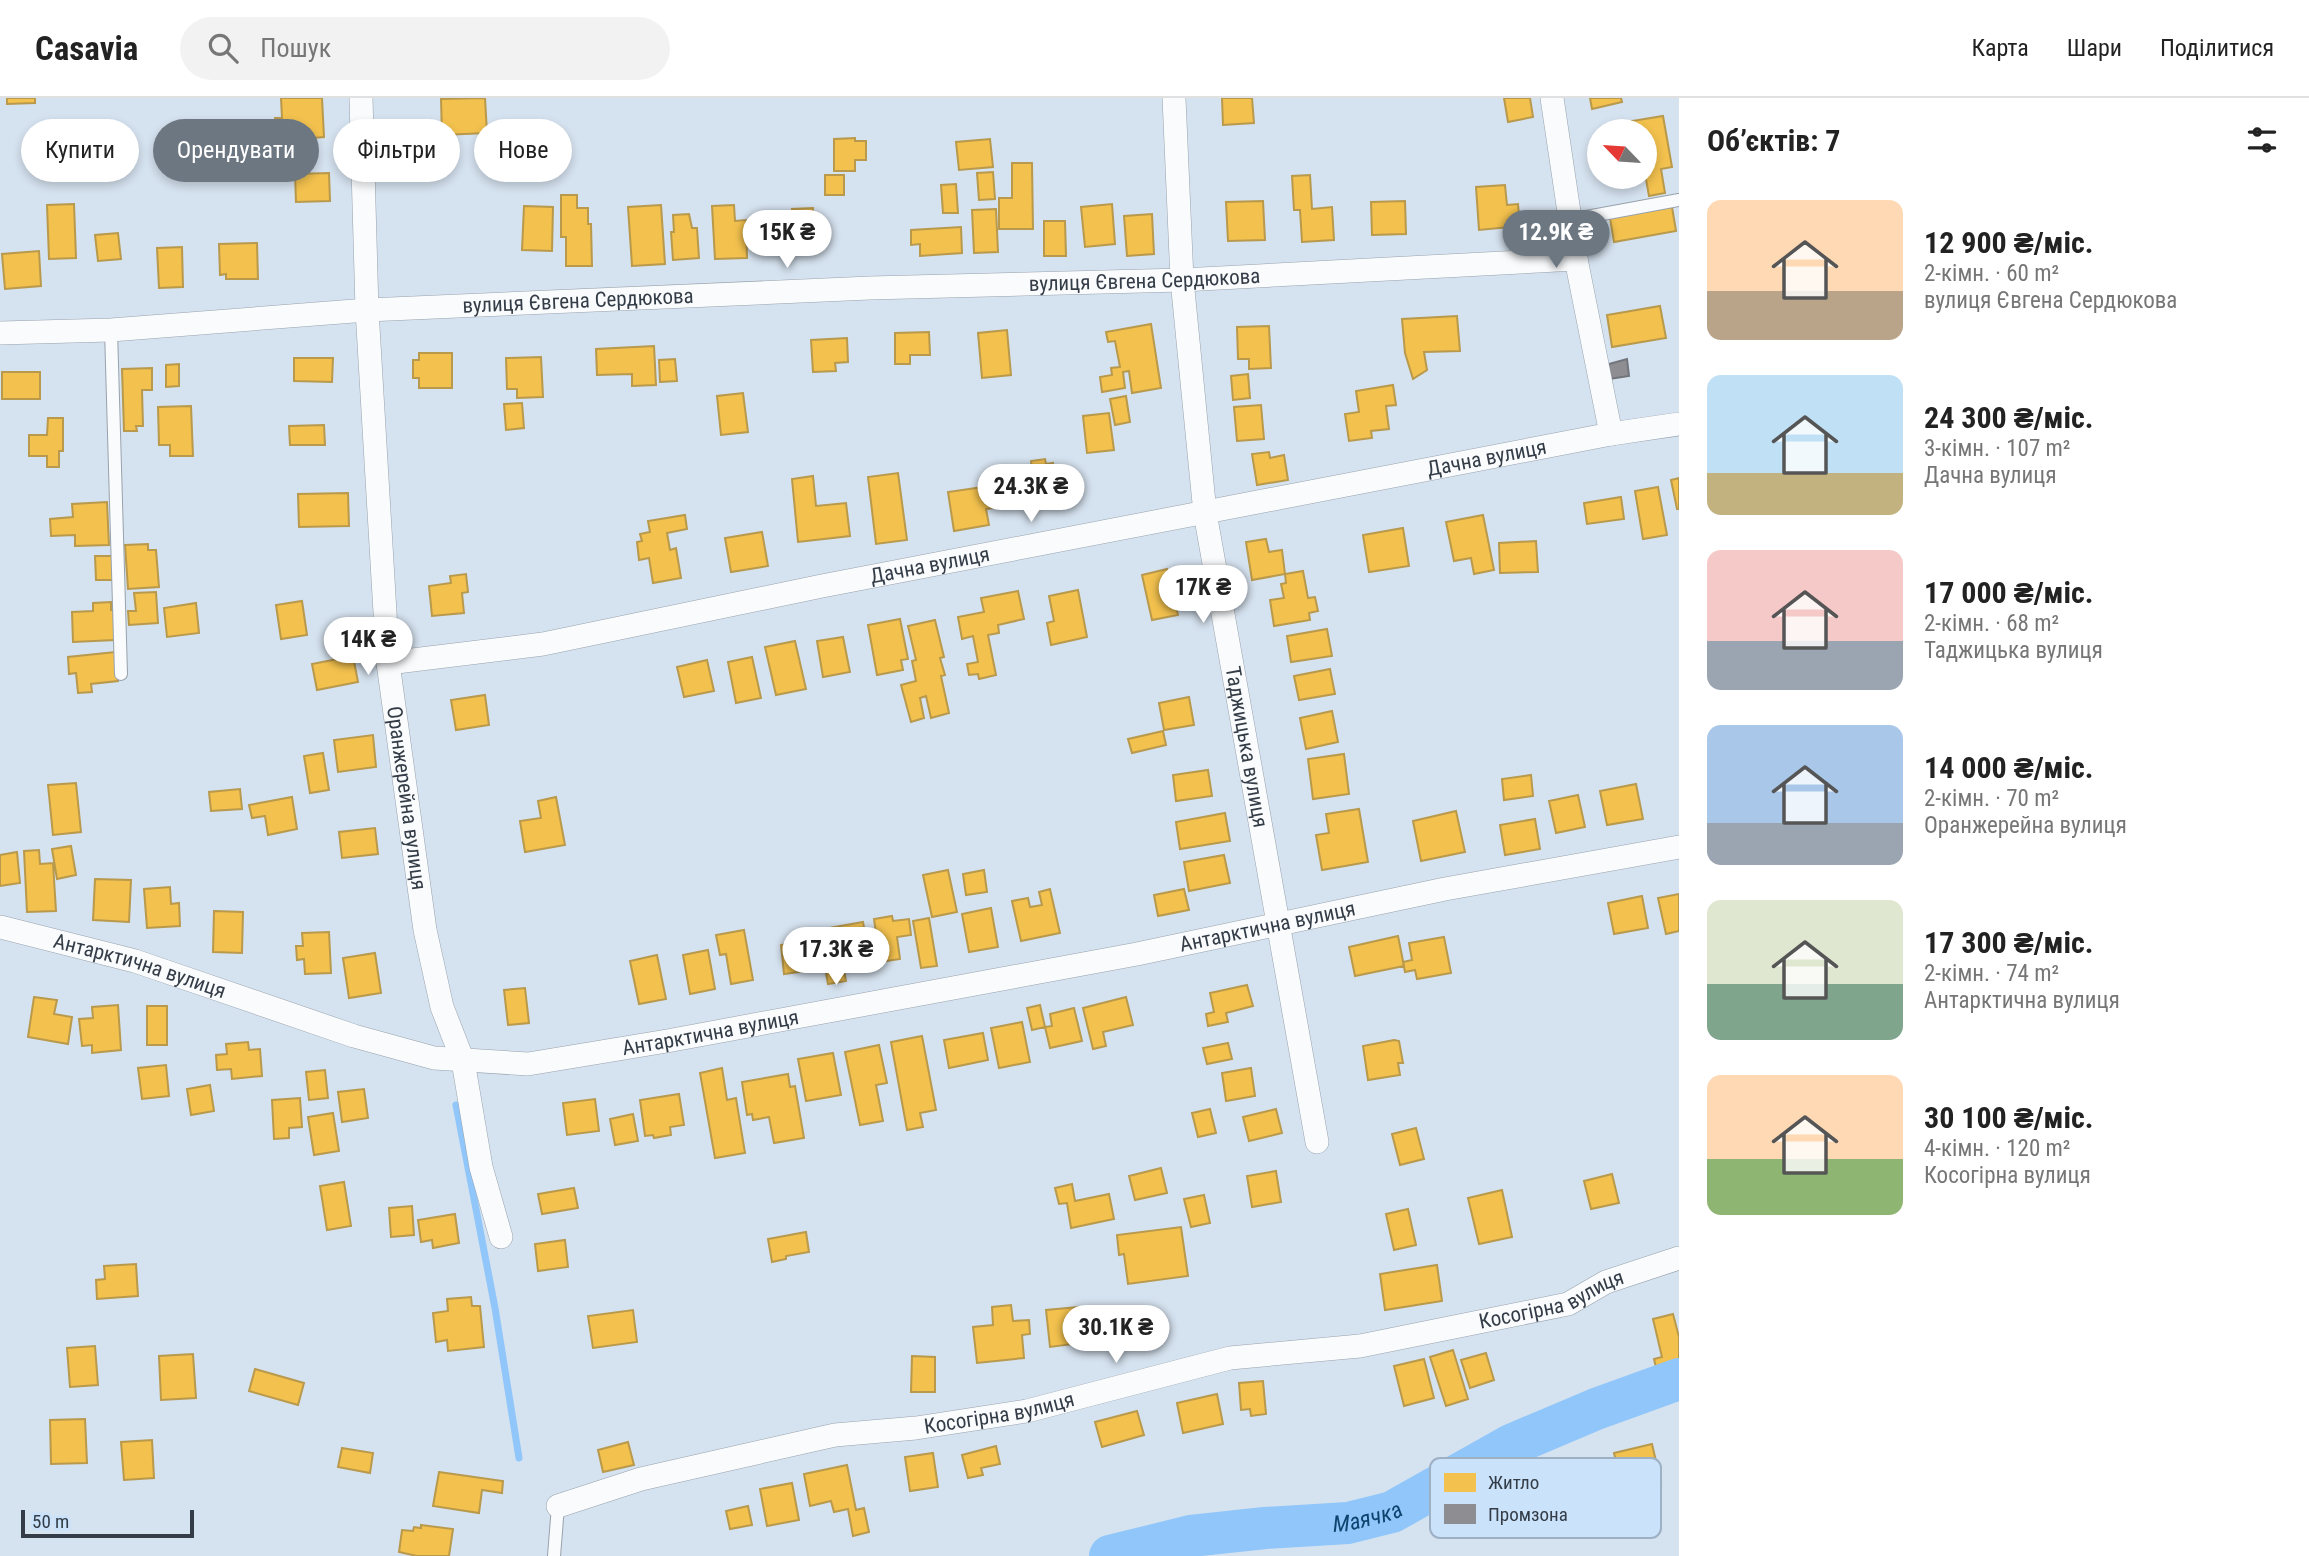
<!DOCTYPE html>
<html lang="uk">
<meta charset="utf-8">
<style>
body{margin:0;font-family:"Roboto Condensed",sans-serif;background:#f2f2f2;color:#222;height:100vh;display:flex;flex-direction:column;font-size:26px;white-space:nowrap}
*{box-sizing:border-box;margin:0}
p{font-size:23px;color:#767676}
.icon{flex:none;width:38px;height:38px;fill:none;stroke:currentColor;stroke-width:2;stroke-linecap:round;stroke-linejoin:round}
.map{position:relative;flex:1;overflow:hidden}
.panel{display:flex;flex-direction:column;background:#fff;width:630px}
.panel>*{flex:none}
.hud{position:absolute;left:21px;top:21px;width:665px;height:63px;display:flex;gap:14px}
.needle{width:46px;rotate:295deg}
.tools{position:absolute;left:1587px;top:21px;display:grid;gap:14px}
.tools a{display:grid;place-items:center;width:70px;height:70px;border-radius:50%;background:#fff;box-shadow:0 4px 10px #0003;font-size:35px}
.scale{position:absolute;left:21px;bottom:18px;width:173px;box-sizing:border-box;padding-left:7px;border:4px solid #343d47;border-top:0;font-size:19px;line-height:24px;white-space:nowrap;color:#343d47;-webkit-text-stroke:5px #cae2fa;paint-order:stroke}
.price{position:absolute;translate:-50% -60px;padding:0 16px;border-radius:24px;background:#fff;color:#222;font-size:23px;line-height:46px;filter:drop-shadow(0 2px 4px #0008)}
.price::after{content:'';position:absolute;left:50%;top:42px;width:21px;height:16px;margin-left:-10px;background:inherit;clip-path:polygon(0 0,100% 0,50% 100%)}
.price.on{background:#6c7782;color:#fff}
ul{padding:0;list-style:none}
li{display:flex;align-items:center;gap:21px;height:175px;padding:0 28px}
li span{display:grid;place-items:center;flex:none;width:196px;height:140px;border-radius:14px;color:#555}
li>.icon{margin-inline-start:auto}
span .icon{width:84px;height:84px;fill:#fffc;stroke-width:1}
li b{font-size:30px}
h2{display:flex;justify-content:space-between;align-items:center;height:84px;padding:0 28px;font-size:30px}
.pill{padding:0 24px;border-radius:32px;background:#fff;box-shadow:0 4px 10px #0003;font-size:24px;line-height:63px}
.pill.on{background:#6c7782;color:#fff}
header{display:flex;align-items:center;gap:42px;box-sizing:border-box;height:98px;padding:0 35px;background:#fff;border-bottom:2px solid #e0e0e0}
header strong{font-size:33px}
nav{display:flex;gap:38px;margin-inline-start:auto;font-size:24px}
.search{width:490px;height:63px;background:#f2f2f2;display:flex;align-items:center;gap:18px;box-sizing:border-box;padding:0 24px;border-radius:38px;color:#767676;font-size:26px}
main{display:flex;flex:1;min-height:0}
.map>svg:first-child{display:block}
.homes{fill:#f2c14e;stroke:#b9994c;stroke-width:2}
.industry{fill:#8d8d92;stroke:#72757c;stroke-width:2}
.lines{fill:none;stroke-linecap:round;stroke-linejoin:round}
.stream{stroke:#90c6f9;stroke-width:7}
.river{stroke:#90c6f9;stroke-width:42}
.lane-casing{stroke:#98a2ac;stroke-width:14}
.street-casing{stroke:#98a2ac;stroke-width:24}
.lane{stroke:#f9fbfd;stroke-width:12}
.street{stroke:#f9fbfd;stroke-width:23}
.labels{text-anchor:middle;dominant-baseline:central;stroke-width:7;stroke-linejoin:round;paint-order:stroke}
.street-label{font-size:21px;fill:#343d47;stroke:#cae2fa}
.water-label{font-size:23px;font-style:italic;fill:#0d436e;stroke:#cae2fa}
.key{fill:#cae2fa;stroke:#9db0c4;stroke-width:2}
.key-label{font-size:19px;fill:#343d47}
</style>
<header>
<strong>Casavia</strong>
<div class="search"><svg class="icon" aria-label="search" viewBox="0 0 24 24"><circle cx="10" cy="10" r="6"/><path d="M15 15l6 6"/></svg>Пошук</div>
<nav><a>Карта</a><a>Шари</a><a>Поділитися</a></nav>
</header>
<main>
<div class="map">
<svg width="1679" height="1458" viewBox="0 0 1679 1458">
<rect width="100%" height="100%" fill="#d5e2ef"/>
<path class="homes" d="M7,0H35V5L7,6Z
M281,0H322L324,39L277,43L275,20H282Z
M485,0L487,35L442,37L441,1Z
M1222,0H1252L1254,25L1223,27Z
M1504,0H1530L1533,19L1508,24Z
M1590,0H1621L1622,4L1592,11Z
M1663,18L1672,69L1661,71L1665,95L1649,98L1645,76V33H1634L1632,23Z
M855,40V43H866V62H855V73H834V41Z
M990,41L993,69L959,72L956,44Z
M1012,65H1032L1033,131H999V100H1012Z
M993,74L995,101L979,102L977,75Z
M329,75L330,103L296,104L295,76Z
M825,77H844V97H825Z
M1310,77L1312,111L1332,109L1334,142L1302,144L1300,112H1294L1292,78Z
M956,86L958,115H943L941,87Z
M1505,87L1507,107L1518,106L1520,128L1479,132L1476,89Z
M561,97H577V110H588V126H591L592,168H566V139H561Z
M1263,103L1265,142L1228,143L1226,104Z
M1405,103L1406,136L1372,137L1371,104Z
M74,106L76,160L49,161L47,107Z
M1112,106L1115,146L1085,149L1081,109Z
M661,107L665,166L632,168L628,109Z
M734,107L735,123L746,122L747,160L715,161L712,108Z
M524,108L553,109L552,153L522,152Z
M1672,109L1676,133L1614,144L1610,120Z
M813,110L814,145L794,146V135H785V123H793L792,111Z
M996,111L998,154L974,155L972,112Z
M689,116L692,130H697L699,160L673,162L671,134H674L673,117Z
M1152,116L1154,156L1127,158L1124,118Z
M1044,123H1065L1066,158H1044Z
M961,129L962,155L920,158V146L911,147V132Z
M118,135L121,161L98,163L95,137Z
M257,145L258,181H226V176L220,177L219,146Z
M182,149L183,189L159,190L157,150Z
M39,153L41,188L5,191L2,156Z
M1660,208L1666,240L1612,249L1607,217Z
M1457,218L1460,253L1424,254L1427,272L1413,281L1405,255L1402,221Z
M1151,226L1161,290L1132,295L1129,273L1123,274L1125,290L1102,294L1100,279L1112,277L1111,270L1120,269L1115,243L1108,244L1106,234Z
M1269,228L1271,270L1249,271V261H1238L1237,229Z
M1007,232L1011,277L982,280L978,235Z
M929,234L930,257H910V266H895V235Z
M847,240L848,264L835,265L836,273L813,274L811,242Z
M654,248L656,287L632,288V276L597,277L596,251Z
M419,255H452V290H419V280H413V262H419Z
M541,259L543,299L517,300V291H507L506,260Z
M294,260H333L332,284L294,283Z
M675,261L677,283L660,284L659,262Z
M179,266V288L166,289V267Z
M152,270V292H142L143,328H136L137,333H124L122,271Z
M2,274H40V301H2Z
M1248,276L1250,300L1233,302L1231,278Z
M1393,287L1396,307L1386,308L1389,331L1371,333L1372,340L1349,343L1345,316L1359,314L1356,293Z
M743,295L748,334L721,337L717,298Z
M1126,298L1130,324L1115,327L1110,301Z
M522,305L524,330L506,332L504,306Z
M1261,307L1264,341L1237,343L1234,309Z
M191,308L193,358H170V347H159L158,309Z
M1109,315L1114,352L1087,355L1083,318Z
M48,320H63V353H59V369H47V358H29V337H47Z
M324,327L325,347H290L289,328Z
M1269,354L1270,360L1284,357L1288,382L1257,387L1252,356Z
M1045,361L1046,366L1053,365L1059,404L1030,409L1024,372L1032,371L1031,363Z
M898,375L907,442L876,446L868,379Z
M813,378L816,408L846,405L850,438L798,444L792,381Z
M1679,380V411H1677L1671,382Z
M997,387L1000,409L986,411L989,427L954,433L948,394Z
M1658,389L1667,437L1643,441L1635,393Z
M348,395L349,428L299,429L298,396Z
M1621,399L1624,421L1587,426L1584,405Z
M107,404L109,447L75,448V437L51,438L50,421L73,419L72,406Z
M685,417L687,431L667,435L670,452L676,450L681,480L653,485L649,460L639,462L637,444L642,443L640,436L650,434L648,423Z
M1483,417L1494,472L1474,476L1471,460L1454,463L1446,424Z
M1403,430L1409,468L1369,474L1363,437Z
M762,434L768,468L731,474L725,440Z
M1266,441L1269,454L1282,452L1285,476L1252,482L1246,444Z
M1536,443L1538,474L1500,475L1499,445Z
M148,446V452H156L159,489L128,491L125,447Z
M95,458H116V482H96Z
M1167,471L1178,517L1152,522L1142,477Z
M1303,473L1308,500L1315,499L1318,513L1309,515L1310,522L1274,528L1270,502L1284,500L1281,486L1286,485L1285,476Z
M466,476L468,494L462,495L464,515L432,518L429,488L451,485L450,478Z
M1078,492L1087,539L1051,547L1047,525L1054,523L1049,498Z
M1018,493L1024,521L998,527L999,535L988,537L996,577L979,581L978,576L969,577L967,566L978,564L973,538L962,541L958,519L984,514L981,500Z
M156,494L158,525L129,527L128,513H136L134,495Z
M302,503L307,537L281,541L276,507Z
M111,504V512H114L115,542L73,544L72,514L93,513V505Z
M196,505L199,535L167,539L164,510Z
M900,521L908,561L901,562L903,572L877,577L868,527Z
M935,522L944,559L940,560L945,577L941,578L949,615L931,620L926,598L920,600L924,620L911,624L901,587L916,583L912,563L916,562L908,528Z
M1327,531L1332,558L1291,564L1287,538Z
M843,539L850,574L823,579L817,543Z
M795,543L806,591L776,597L765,549Z
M115,554L118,583L91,586L92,594L78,595L76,575L69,576L68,559Z
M353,558L358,584L317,592L312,566Z
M752,559L761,600L736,605L728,564Z
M707,562L714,593L684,599L677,569Z
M1330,571L1335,596L1299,602L1294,578Z
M485,597L489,627L456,632L451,602Z
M1189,599L1194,627L1164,632L1159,605Z
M1332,613L1338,644L1306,651L1300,620Z
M1163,633L1166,647L1132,655L1128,641Z
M373,637L376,669L338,674L334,642Z
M323,655L329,692L310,695L304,658Z
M1344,656L1349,696L1313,701L1308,661Z
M1208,672L1212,698L1176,703L1173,677Z
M1531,677L1533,698L1504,702L1502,681Z
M76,685L81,734L53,737L48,687Z
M1636,686L1643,721L1607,727L1600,693Z
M240,691L242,711L211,713L209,694Z
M1578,697L1585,729L1556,735L1549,703Z
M292,699L297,731L268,737L265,718L252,720L249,707Z
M556,699L565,747L525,754L520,723L541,720L538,703Z
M1359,711L1368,764L1322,772L1316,737L1329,735L1326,716Z
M1456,713L1465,754L1421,763L1413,723Z
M1225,715L1230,743L1180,751L1176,724Z
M1535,721L1540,751L1505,757L1500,727Z
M375,730L378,756L342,760L339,734Z
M71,748L76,777L57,781L52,751Z
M39,752L40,766L53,765L56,813L27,814L24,753Z
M17,754L20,785L0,788V757Z
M1224,757L1230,785L1189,793L1184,764Z
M948,772L957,814L932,819L923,777Z
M984,772L987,794L966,797L963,776Z
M95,781L131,782L129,824L93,822Z
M170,789L171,806L179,805L180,828L147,830L144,791Z
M1050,791L1060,835L1021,843L1012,803L1028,800L1030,809L1042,807L1039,794Z
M1184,791L1189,812L1158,818L1154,797Z
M1679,796V833L1666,836L1658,800Z
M1642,798L1648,830L1614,836L1608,805Z
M991,810L998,849L969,854L962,816Z
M214,813L243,814L242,855L213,854Z
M892,818L893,823L909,821L911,837L897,839L900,861L880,864L874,821Z
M929,820L937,868L921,870L913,823Z
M863,824L871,868L844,873L846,883L828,886L821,847L832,845L829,830Z
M744,832L753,882L731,886L726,856L720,857L716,837Z
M329,834L331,875L305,876L304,861L297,862L296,848H303L302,835Z
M809,835L813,872L784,876L781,847L791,845L790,837Z
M1398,838L1404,868L1355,878L1349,849Z
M1444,839L1451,875L1417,881L1415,872L1405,874L1403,864L1412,862L1409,845Z
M708,852L715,891L690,896L683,857Z
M375,855L381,895L349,900L343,860Z
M657,857L666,901L639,906L630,863Z
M1247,887L1253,908L1226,915L1228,924L1208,928L1206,916L1214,914L1210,895Z
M525,890L529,925L508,927L504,892Z
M34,899L57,902L54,916L72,919L68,946L28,939Z
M1126,899L1133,927L1103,934L1106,948L1093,951L1083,910Z
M118,907L121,952L92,955V947L82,948L79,921L93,920L92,909Z
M1040,907L1045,929L1032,932L1027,910Z
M147,908H167V947H147Z
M1074,910L1082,943L1050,950L1045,929L1052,928L1050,916Z
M1022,924L1030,964L999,970L991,930Z
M983,935L988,962L949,970L944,942Z
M922,938L936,1012L920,1015L923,1029L907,1032L891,944Z
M1394,942L1399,943L1403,965H1398L1400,977L1368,982L1363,948Z
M248,944L249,952L260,951L262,978L232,981L231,971L217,972L216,957L227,956L226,946Z
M1228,945L1232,961L1207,966L1203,950Z
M879,947L887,985L876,987L883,1023L860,1027L845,954Z
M833,955L841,997L806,1003L798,961Z
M166,967L169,998L142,1001L138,970Z
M722,970L727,1002L736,1000L745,1055L715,1060L700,975Z
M1251,970L1255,998L1226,1003L1222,975Z
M325,972L328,1000L309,1002L306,974Z
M788,976L790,989L795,988L804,1040L774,1045L769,1019L753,1022L752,1016L747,1017L742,984Z
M210,987L214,1013L191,1017L187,991Z
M364,991L368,1020L342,1024L338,994Z
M679,996L684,1027L670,1029L671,1037L654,1040L653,1037L645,1038L640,1002Z
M300,1000L302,1029L289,1030V1040L274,1041L272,1002Z
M595,1001L599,1033L567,1037L563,1005Z
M1210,1011L1216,1035L1198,1039L1192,1015Z
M1276,1011L1282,1035L1249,1043L1243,1019Z
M333,1015L339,1053L314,1057L308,1019Z
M633,1016L638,1043L615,1047L610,1021Z
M1416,1030L1424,1061L1400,1067L1392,1036Z
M1161,1070L1167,1095L1135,1102L1129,1078Z
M1276,1073L1281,1104L1252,1109L1247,1078Z
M1612,1076L1619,1105L1591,1111L1584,1083Z
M344,1084L351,1128L327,1132L320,1088Z
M1072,1086L1075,1103L1109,1096L1114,1121L1071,1130L1067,1105L1059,1106L1055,1090Z
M574,1090L578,1110L542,1116L538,1096Z
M1502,1092L1512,1139L1479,1146L1468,1100Z
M1204,1097L1210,1125L1191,1129L1184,1101Z
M412,1108L414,1137L391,1139L389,1110Z
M1408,1111L1416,1147L1394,1152L1386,1116Z
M455,1116L459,1145L433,1150L432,1142L421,1144L418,1122Z
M1181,1129L1188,1178L1128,1186L1124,1156L1119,1157L1117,1137Z
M806,1134L809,1154L786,1158V1161L772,1164L768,1141Z
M565,1142L568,1169L538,1173L535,1146Z
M136,1166L138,1198L97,1201L96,1182L105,1181L104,1168Z
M1437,1167L1442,1203L1385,1212L1380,1176Z
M471,1199L472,1208H480L484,1249L448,1253L447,1242L436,1244L433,1215L448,1213L447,1201Z
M1011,1207L1013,1223L1029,1222L1030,1236L1022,1237L1024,1260L977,1265L973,1229L993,1227L992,1209Z
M1078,1209L1081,1245L1050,1249L1046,1212Z
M633,1212L637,1244L593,1250L588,1218Z
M1673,1216L1679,1239V1273L1658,1278L1654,1261L1662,1259L1653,1221Z
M95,1248L98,1287L70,1289L67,1250Z
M1453,1252L1468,1301L1446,1308L1430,1259Z
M1486,1255L1494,1282L1470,1290L1461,1262Z
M193,1256L196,1300L161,1302L159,1258Z
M912,1258L935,1259V1294H911Z
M1424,1261L1434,1300L1404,1308L1394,1268Z
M255,1271L304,1285L298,1307L249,1293Z
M1263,1283L1266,1316L1251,1318L1250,1311L1241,1312L1239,1285Z
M1217,1296L1223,1326L1183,1335L1177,1305Z
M1137,1313L1144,1337L1102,1349L1095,1324Z
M85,1321L87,1365L51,1366L50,1322Z
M152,1342L154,1380L124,1382L121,1344Z
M628,1344L634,1367L603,1374L598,1352Z
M1652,1346L1661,1385L1649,1388L1651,1399L1638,1402L1633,1380L1626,1382L1623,1371L1618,1372L1614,1355Z
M996,1348L1000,1366L981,1370L983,1377L968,1380L962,1357Z
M342,1350L373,1355L370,1375L338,1369Z
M933,1355L938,1389L910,1393L905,1359Z
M847,1367L856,1412L864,1410L869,1434L853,1438L848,1411L834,1414L831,1403L810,1408L804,1376Z
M439,1374L503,1383L502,1395L482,1392L479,1415L433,1408Z
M792,1385L799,1422L767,1428L760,1391Z
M748,1408L752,1427L730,1431L726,1413Z
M421,1427L453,1431L449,1458H417L399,1454L402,1432L413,1433L414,1429L421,1430Z"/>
<path class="industry" d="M1627,261L1629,278L1609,281V266Z"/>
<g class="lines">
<path class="stream" d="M456,1007L495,1210L519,1360"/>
<path class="river" id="s1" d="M1110,1458L1191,1438L1265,1430L1348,1425L1392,1414L1511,1347L1596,1311L1679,1281"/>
<g class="lane-casing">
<path id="lane" d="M1570,122L1679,102
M111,232L121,576
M554,1458L558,1408"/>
</g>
<g class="street-casing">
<g id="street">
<path id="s2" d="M361,0L367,212L388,565L425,832L442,909L463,963L481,1069L501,1139"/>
<path id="s3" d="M1174,0L1182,182L1205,415L1317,1044"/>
<path d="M1552,0L1576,161L1611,336"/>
<path id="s4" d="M0,235L111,232L367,212L870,190L1182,182L1576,161"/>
<path id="s5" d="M388,565L543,546L822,488L1611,336L1679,326"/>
<path id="s6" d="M0,829L135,863L354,938L434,960L528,966L667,943L1137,856L1445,791L1679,749"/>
<path id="s7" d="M558,1408L641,1381L835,1337L916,1330L1027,1313L1230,1260L1360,1248L1568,1206L1606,1184L1679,1160"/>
</g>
</g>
<use href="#lane" class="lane"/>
<use href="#street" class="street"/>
</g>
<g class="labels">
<g class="street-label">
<text stroke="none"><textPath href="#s4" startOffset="1146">вулиця Євгена Сердюкова</textPath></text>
<text stroke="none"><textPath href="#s4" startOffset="579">вулиця Євгена Сердюкова</textPath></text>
<text stroke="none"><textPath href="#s5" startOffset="1118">Дачна вулиця</textPath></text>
<text stroke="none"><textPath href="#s5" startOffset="551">Дачна вулиця</textPath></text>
<text stroke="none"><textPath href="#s3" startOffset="654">Таджицька вулиця</textPath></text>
<text stroke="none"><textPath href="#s2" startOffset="702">Оранжерейна вулиця</textPath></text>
<text stroke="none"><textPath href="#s6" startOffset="1300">Антарктична вулиця</textPath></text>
<text stroke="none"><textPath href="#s6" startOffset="145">Антарктична вулиця</textPath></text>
<text stroke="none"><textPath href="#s6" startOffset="733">Антарктична вулиця</textPath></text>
<text stroke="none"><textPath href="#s7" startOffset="1018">Косогірна вулиця</textPath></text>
<text stroke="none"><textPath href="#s7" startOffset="452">Косогірна вулиця</textPath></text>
</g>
<g class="water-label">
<text stroke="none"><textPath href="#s1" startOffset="261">Маячка</textPath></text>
</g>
</g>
<rect x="1430" y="1360" width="231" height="80" rx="10" class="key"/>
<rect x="1444" y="1375" width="32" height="19" fill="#f2c14e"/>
<rect x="1444" y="1406" width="32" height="20" fill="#8d8d92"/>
<g class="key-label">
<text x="1488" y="1391">Житло</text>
<text x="1488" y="1423">Промзона</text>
</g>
</svg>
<div class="tools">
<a><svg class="needle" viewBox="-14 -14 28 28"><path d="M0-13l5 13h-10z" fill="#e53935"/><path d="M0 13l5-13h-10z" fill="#767676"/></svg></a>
</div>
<div class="scale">50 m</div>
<b class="price" style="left:787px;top:172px">15K ₴</b>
<b class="price on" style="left:1556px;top:172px">12.9K ₴</b>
<b class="price" style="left:1031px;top:426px">24.3K ₴</b>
<b class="price" style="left:1203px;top:527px">17K ₴</b>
<b class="price" style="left:368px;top:579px">14K ₴</b>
<b class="price" style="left:836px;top:889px">17.3K ₴</b>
<b class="price" style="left:1116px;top:1267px">30.1K ₴</b>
<div class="hud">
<a class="pill">Купити</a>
<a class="pill on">Орендувати</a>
<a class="pill">Фільтри</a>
<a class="pill">Нове</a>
</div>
</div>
<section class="panel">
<h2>Об’єктів: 7<svg class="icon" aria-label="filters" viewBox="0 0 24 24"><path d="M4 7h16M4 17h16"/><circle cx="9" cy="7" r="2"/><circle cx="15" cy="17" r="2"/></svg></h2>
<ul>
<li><span style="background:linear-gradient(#ffd9b3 65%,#b9a48a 0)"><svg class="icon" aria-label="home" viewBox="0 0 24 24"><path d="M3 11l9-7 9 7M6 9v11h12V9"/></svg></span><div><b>12 900 ₴/міс.</b><p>2-кімн. · 60 m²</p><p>вулиця Євгена Сердюкова</p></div></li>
<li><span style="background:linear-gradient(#bfe0f5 70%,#c2b280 0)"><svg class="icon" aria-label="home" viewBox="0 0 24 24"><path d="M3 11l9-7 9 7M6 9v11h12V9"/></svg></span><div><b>24 300 ₴/міс.</b><p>3-кімн. · 107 m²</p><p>Дачна вулиця</p></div></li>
<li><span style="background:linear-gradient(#f6c9c9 65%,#9aa5b1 0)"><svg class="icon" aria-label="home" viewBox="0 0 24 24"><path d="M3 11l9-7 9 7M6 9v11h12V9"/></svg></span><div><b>17 000 ₴/міс.</b><p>2-кімн. · 68 m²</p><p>Таджицька вулиця</p></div></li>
<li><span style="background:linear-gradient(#a9c7e8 70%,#9aa5b1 0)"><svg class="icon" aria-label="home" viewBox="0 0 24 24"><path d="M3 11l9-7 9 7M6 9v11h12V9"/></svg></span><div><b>14 000 ₴/міс.</b><p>2-кімн. · 70 m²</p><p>Оранжерейна вулиця</p></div></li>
<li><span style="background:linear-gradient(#dfe7d0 60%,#7fa58c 0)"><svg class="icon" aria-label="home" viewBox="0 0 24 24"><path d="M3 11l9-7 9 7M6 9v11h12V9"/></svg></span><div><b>17 300 ₴/міс.</b><p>2-кімн. · 74 m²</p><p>Антарктична вулиця</p></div></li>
<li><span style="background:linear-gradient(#ffd9b3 60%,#8fb573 0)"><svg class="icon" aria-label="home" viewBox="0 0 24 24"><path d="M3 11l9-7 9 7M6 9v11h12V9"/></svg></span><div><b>30 100 ₴/міс.</b><p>4-кімн. · 120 m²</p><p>Косогірна вулиця</p></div></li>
</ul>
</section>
</main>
